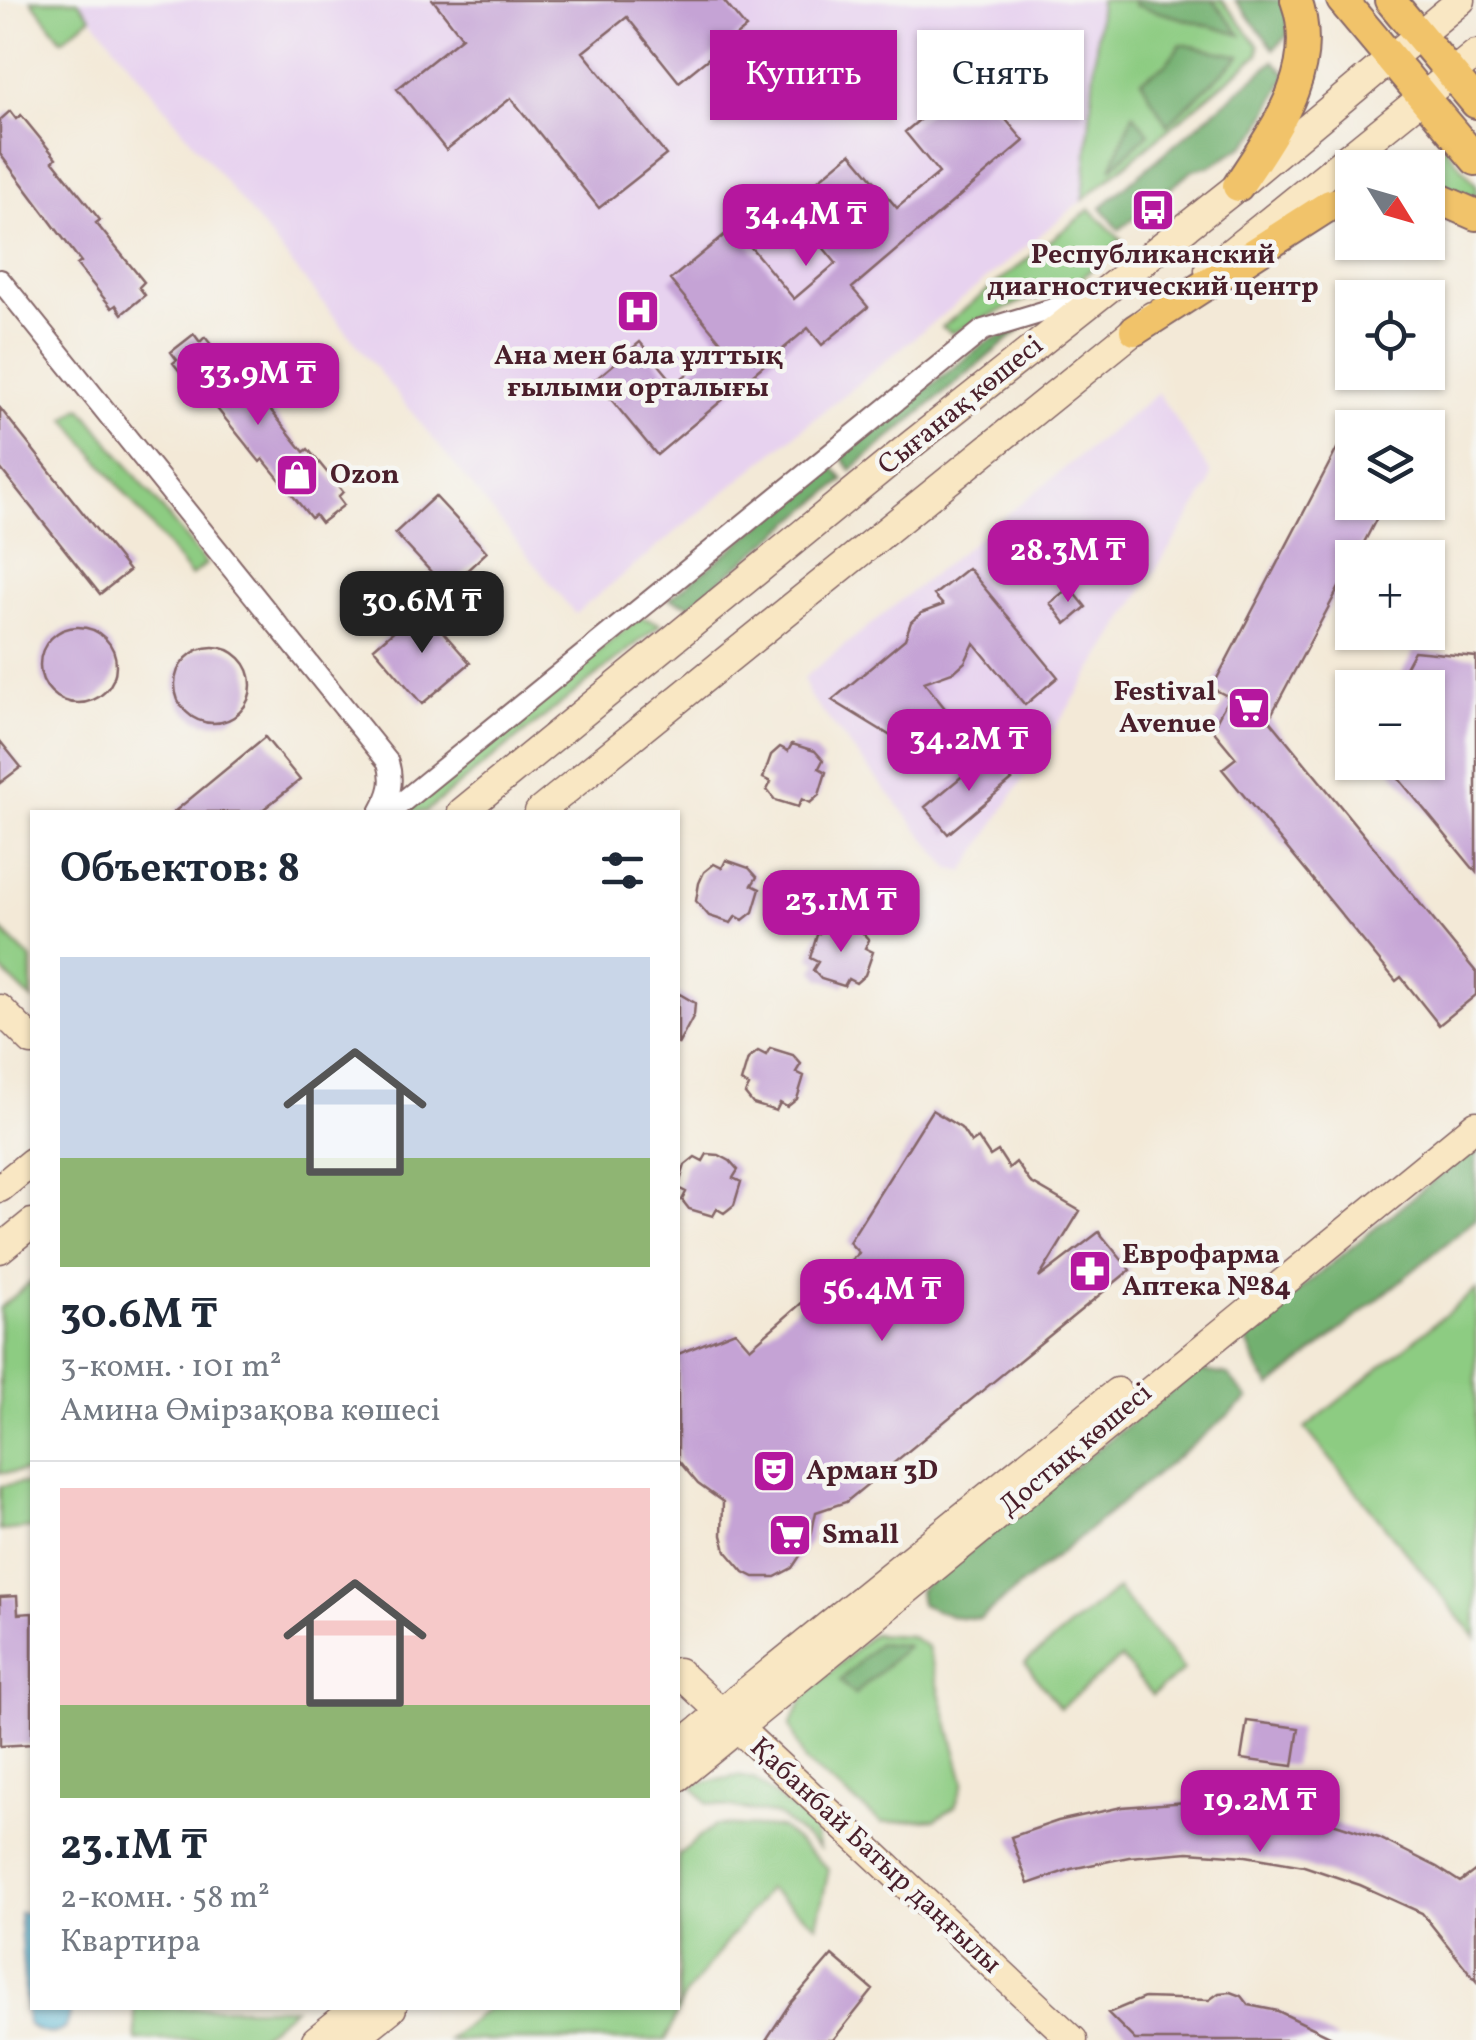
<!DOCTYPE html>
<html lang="ru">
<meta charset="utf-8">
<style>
body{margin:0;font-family:Vollkorn,serif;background:#f6f6f7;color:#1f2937;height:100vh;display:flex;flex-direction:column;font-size:38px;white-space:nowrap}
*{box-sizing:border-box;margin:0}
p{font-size:32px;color:#747a83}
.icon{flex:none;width:55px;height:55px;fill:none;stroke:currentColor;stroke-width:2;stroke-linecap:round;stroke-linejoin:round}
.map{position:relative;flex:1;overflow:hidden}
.side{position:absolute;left:30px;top:810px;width:650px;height:1200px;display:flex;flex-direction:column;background:#fff;border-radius:0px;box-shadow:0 2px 8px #0004}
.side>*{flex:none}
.hud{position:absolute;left:710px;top:30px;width:615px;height:90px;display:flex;gap:20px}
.needle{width:65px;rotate:127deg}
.controls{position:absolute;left:1335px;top:150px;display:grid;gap:20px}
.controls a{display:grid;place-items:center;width:110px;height:110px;border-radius:0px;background:#fff;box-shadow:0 2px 8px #0004;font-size:50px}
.price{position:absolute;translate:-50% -85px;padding:0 22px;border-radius:20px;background:#b5179e;color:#fff;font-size:32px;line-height:65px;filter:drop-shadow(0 2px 5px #0008)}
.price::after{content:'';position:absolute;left:50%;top:60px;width:30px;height:22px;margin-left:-15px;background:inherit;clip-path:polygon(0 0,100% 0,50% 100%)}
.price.on{background:#222;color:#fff}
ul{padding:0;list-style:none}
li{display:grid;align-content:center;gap:20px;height:530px;padding:0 30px}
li+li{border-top:2px solid #e0e1e3}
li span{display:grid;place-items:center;height:310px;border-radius:0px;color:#555}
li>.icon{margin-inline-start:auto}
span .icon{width:180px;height:180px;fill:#fffc;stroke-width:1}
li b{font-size:42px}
h2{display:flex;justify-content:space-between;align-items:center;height:120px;padding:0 30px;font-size:42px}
.tag{padding:0 35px;border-radius:0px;background:#fff;box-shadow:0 2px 8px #0004;font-size:35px;line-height:90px}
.tag.on{background:#b5179e;color:#fff}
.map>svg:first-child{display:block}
.built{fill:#e7d2ef}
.green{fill:#8dcc82;stroke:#6c7656;stroke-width:2.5}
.forest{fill:#72b070;stroke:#5e684e;stroke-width:2.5}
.water{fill:#51b2d0;stroke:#4e687e;stroke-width:2.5}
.building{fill:#c5a3d5}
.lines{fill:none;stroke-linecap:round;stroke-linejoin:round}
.street-casing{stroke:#856667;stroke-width:24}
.secondary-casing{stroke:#856667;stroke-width:31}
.primary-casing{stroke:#856667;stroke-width:34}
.street{stroke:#fff;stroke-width:20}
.secondary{stroke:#f9e7c3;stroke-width:28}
.primary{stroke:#f1c36a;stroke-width:30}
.labels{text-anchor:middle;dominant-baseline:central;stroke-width:9;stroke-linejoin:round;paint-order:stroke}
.poi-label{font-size:28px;font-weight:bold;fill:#4a1f2b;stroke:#f6f6f2;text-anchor:start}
.street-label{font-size:28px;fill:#4a1f2b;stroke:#f6f6f2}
</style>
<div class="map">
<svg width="1476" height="2040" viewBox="0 0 1476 2040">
<rect width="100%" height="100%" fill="#f6f6f2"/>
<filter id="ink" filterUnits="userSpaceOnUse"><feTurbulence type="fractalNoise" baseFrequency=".01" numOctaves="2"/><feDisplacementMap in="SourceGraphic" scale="20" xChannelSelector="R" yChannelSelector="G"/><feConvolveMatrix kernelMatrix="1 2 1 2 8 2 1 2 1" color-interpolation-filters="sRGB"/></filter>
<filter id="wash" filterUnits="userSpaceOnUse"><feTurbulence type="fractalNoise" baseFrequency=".0048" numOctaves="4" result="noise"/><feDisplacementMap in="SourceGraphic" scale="40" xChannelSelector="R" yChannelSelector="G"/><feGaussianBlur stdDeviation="2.25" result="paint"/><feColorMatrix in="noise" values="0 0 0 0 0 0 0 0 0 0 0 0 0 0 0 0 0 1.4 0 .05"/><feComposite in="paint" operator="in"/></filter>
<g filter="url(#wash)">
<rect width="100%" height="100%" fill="#f3e9d7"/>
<path class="built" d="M78,0H1100L1083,200L575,614Z
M1158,393L1211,473L1209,486L964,872L950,869L809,695L804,678Z"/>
<path class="green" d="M31,0H78L91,17L62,40Z
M1100,0H1222L1259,46L1258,55L1083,200Z
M1442,143L1476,185V198L1428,180V168H1407Z
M1090,209L1121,240L1072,288L1054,296L1025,300L952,333L942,327Z
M81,407L206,564L191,576L66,419Z
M640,617L661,624L425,812H400Z
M0,929L32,960V1000L0,969Z
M32,1281V1471L0,1473V1308Z
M1476,1290V1638L1305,1428Z
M19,1483L32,1485V1528L0,1531V1486Z
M1117,1589L1184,1670L1152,1695L1121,1658L1060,1708L1025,1663Z
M872,1634L910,1636L928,1647L964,1782L955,1807L936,1819L882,1823L805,1762L790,1725L805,1696Z
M738,1776L755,1780L812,1825L819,1848L777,1815L707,1803L692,1785Z
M715,1825L781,1828L829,1869L817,1925L768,1889L684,1997L666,2040H448L488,2008H678V1855Z
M134,2008H294L254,2040H136Z"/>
<path class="forest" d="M1135,0H1212L1241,35L1134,5Z
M1235,0H1284L1288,6V35L1274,49Z
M1181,44L1240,56L1167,125L1141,80L1166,64Z
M1274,61L1287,74L1259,130L1245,145L1210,166L1193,170L1119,230L1101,207Z
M1133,114L1149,133L1111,169Z
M1021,329L851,470L841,456L988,341Z
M833,467L844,480L690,605L669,599Z
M1476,1146V1219L1271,1387L1260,1372L1244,1335Z
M1197,1370L1228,1375L1248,1399L980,1619L950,1616L921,1604L919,1590Z
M878,1643L907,1646L854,1695L840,1681Z"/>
<path class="water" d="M32,1912V2008H70C72,2037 44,2040 27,2023L19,1913Z"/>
<g id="blocks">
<path class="building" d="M433,0H723L746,28L679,82L627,17L583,52L666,155L599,208L511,98L446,150L397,89L462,37Z
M970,77L1024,141L852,288L868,307L822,345L808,328L657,455L595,380L640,342L675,384L723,344L670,280L734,227L794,299L836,263L788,205L851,153L897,208L939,173L905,132Z
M10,111L16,119L21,115L56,158L53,161L100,220L96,223L144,282L139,287L145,295L122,314L116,305L112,308L77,265L81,262L0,154V120Z
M194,334L200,342L205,337L253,396L257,393L304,452L308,449L343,492L338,497L344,505L321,523L315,515L311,518L263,459L260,462L219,411L212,403L208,406L173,363L177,360L171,352Z
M0,408L129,571L100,594L0,468Z
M1352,420V502H1385L1356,558H1352V563L1269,719L1476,972V995L1439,1025L1401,977L1396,981L1222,769L1236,758L1212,729L1229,697L1212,688Z
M435,496L487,552L447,589L395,533Z
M968,568L1058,677L1025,705L974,643L965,662L955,671L924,682L964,732L930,760L832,700L905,639L911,622L921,613L943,605L934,595Z
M1070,587L1086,607L1066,624L1050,603Z
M421,607L470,663L422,704L374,648Z
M40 665a38 38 0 1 1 76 0a38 38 0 1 1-76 0Z
M175 685a38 38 0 1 1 76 0a38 38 0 1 1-76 0Z
M1414,651L1476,657V872L1385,762H1428V688H1394Z
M265,737L300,780L260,812H174Z
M0,741L21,767L0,783Z
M792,744L815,751L823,760L819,768L826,772L819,795L810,803L802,799L798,807L775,800L767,790L771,782L763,778L771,755L780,747L788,751Z
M990,753L1012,780L948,834L925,807Z
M726,860L749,868L757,877L752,885L760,889L753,912L743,920L736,916L731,923L709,916L696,901L699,883L704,872L714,864L722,868Z
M838,924L861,931L869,940L865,948L873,952L865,975L856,983L848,979L844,986L821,979L813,970L818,962L810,958L817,935L827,927L834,931Z
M678,993L695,1003L694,1015L678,1045Z
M770,1048L793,1055L801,1064L796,1072L804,1076L797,1099L787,1107L780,1103L776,1111L753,1104L745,1094L749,1086L741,1082L748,1059L758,1051L766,1055Z
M932,1110L961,1128L971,1143L978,1138L990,1156L998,1151L1009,1168L1016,1162L1030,1182L1080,1211L1039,1278L1099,1232L1130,1270L846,1502L816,1512L810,1541L792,1568L775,1577H754L744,1572L726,1551L722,1535L723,1502L698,1484L678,1460V1354L735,1331L750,1348L859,1253L849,1242Z
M707,1154L719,1155L730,1161L738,1170L733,1178L741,1182L734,1205L724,1213L717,1209L713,1216L689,1209L682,1200L686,1192L678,1188L685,1165L695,1157L703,1161Z
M17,1596L18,1614L32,1613V1744L0,1746V1597Z
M1247,1721L1299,1728L1293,1766L1241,1759Z
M1187,1802L1252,1806L1317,1818L1379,1838L1437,1867L1460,1882L1476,1870V1981L1422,1913L1360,1885L1304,1866L1246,1856L1188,1852L1129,1857L1071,1869L1028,1884L1011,1837L1058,1821L1122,1807Z
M832,1955L873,1990L833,2040H766L789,2005Z
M1230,1992L1241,1996L1248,2005L1278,2011L1338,2040H1135L1108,2013L1144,1998L1209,2000L1219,1993Z"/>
</g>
</g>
<g filter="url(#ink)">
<use href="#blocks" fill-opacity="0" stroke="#856667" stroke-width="2.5"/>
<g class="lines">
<g class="street-casing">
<path id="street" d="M0,280L388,762C394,782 390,794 380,812
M390,812L983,330L1089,298"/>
</g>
<g class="secondary-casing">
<path id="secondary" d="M1209,270L1476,54
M462,812L912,444L1238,186L1461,0
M539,812L1152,316
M0,1009L32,1041
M0,1188L32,1162
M0,1249L32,1223
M678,1672L1073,2040
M678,1747L1117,1392
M678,1777L1476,1125
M316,2040L356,2008
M352,2040L392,2008"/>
</g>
<g class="primary-casing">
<path id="primary" d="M1342,0L1476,160
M1390,0L1476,103
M1238,186C1274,131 1321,70 1296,0
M1428,194L1476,215
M1135,330L1330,205L1352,199"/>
</g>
<use href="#street" class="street"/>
<use href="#secondary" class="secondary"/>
<use href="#primary" class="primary"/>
</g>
</g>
<defs>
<g id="bus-square" transform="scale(2.25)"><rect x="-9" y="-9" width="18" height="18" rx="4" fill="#b5179e" stroke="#f6f6f2"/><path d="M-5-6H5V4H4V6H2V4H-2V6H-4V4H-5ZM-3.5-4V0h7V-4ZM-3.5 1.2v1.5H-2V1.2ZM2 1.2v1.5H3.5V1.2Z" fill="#fff"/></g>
<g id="hospital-square" transform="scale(2.25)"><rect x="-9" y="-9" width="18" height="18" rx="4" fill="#b5179e" stroke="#f6f6f2"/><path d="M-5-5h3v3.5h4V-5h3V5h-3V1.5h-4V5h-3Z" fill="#fff"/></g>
<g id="shop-square" transform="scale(2.25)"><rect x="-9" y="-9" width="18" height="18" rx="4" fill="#b5179e" stroke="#f6f6f2"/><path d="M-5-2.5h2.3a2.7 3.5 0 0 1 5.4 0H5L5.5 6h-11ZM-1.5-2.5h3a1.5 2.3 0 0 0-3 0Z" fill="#fff"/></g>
<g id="supermarket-square" transform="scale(2.25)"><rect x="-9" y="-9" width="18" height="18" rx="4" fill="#b5179e" stroke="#f6f6f2"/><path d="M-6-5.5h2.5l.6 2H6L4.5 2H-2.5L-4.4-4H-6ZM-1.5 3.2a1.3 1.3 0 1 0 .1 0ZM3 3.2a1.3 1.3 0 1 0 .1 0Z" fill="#fff"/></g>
<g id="pharmacy-square" transform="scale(2.25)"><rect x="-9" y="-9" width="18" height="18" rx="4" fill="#b5179e" stroke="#f6f6f2"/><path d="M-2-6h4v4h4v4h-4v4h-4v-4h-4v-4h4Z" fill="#fff"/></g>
<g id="theatre-square" transform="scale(2.25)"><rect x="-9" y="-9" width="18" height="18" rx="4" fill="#b5179e" stroke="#f6f6f2"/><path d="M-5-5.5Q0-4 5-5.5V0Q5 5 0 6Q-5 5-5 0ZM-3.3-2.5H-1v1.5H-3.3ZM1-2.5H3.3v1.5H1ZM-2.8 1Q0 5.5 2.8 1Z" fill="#fff"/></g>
</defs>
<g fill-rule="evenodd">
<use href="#bus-square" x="1153" y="210"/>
<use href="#hospital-square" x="638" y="311"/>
<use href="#shop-square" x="297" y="475"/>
<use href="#supermarket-square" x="1249" y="708"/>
<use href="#pharmacy-square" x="1090" y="1271"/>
<use href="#theatre-square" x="774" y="1471"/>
<use href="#supermarket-square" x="790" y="1535"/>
</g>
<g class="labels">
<g class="poi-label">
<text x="1153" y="255" text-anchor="middle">Республиканский<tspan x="1153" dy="32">диагностический центр</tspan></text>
<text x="638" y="356" text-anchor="middle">Ана мен бала ұлттық<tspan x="638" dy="32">ғылыми орталығы</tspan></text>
<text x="330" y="475">Ozon</text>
<text x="1216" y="692" text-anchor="end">Festival<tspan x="1216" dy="32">Avenue</tspan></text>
<text x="1122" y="1255">Еврофарма<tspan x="1122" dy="32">Аптека №84</tspan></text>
<text x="806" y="1471">Арман 3D</text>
<text x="822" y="1535">Small</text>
</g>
<g class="street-label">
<text transform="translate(961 406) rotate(-39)">Сығанақ көшесі</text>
<text transform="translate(1076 1450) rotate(-40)">Достық көшесі</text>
<text transform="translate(875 1856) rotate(43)">Қабанбай Батыр даңғылы</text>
</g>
</g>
</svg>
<div class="controls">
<a><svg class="needle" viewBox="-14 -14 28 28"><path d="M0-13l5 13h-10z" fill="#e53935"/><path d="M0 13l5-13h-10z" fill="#747a83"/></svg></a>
<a><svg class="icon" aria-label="locate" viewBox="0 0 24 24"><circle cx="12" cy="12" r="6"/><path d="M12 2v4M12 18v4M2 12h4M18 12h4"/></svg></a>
<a><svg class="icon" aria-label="layers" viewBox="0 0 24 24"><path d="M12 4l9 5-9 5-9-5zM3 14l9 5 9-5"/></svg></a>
<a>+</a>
<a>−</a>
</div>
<b class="price" style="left:806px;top:269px">34.4M ₸</b>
<b class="price" style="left:258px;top:428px">33.9M ₸</b>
<b class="price" style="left:1068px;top:605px">28.3M ₸</b>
<b class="price on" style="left:422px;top:656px">30.6M ₸</b>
<b class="price" style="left:969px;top:794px">34.2M ₸</b>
<b class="price" style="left:841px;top:955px">23.1M ₸</b>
<b class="price" style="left:882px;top:1344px">56.4M ₸</b>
<b class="price" style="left:1260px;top:1855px">19.2M ₸</b>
<div class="hud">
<a class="tag on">Купить</a>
<a class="tag">Снять</a>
</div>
<section class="side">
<h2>Объектов: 8<svg class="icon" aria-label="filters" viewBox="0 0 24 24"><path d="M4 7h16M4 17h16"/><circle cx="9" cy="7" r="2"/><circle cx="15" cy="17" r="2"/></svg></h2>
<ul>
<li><span style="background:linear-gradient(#c9d6e8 65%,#8fb573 0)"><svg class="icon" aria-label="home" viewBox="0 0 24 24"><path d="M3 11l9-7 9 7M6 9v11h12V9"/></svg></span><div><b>30.6M ₸</b><p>3-комн. · 101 m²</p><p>Амина Өмірзақова көшесі</p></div></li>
<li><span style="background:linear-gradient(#f6c9c9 70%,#8fb573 0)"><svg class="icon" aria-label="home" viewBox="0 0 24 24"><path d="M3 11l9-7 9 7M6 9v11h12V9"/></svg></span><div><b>23.1M ₸</b><p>2-комн. · 58 m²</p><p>Квартира</p></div></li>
</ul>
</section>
</div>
